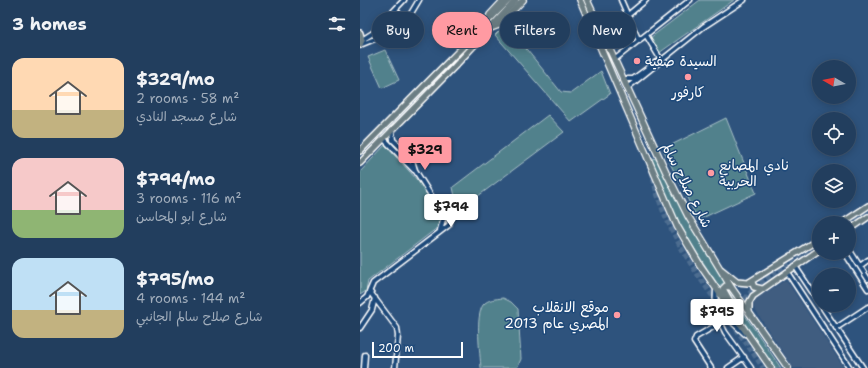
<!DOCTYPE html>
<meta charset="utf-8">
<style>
body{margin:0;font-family:"Shantell Sans","Playpen Sans Arabic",sans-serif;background:#2a4564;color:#f1f3f6;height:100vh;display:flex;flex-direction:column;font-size:15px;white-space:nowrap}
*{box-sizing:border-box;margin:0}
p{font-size:13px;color:#a2aebc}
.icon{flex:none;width:22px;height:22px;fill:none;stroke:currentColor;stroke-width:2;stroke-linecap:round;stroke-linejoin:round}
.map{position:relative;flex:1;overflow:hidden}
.drawer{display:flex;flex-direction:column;background:#223e5e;width:360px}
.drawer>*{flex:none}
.banner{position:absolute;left:12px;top:12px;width:380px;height:36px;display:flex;gap:8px}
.needle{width:26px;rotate:279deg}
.controls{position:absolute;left:452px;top:60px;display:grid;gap:8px}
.controls a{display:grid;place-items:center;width:44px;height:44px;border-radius:50%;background:#223e5e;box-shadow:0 2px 10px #0003,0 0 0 1px #3f5773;font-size:20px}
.scale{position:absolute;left:12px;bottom:10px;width:91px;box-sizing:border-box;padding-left:4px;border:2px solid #fff;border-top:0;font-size:11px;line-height:14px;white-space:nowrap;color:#fff;-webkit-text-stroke:3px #1f4a7a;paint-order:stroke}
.price{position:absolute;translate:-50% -34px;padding:0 9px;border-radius:4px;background:#fff;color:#222;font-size:13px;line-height:26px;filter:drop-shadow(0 1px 2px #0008)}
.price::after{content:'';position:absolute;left:50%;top:24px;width:12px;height:9px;margin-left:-6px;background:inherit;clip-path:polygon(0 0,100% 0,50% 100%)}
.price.active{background:#ff9aa2;color:#111}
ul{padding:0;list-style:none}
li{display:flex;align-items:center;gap:12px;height:100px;padding:0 12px}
li span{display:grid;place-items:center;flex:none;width:112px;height:80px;border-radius:12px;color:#555}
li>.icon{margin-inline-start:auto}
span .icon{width:48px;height:48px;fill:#fffc;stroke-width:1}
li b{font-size:17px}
h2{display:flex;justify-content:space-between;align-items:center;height:48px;padding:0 12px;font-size:17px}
.chip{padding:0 14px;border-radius:18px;background:#223e5e;box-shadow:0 2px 10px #0003,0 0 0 1px #3f5773;font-size:14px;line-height:36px}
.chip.active{background:#ff9aa2;color:#111}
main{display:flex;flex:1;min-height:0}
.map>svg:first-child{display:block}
.built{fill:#405d80}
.green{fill:#51818c;stroke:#a8c0c6}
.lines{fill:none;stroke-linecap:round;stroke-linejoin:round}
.major-tunnel{stroke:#4d6d90;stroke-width:5;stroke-dasharray:5 2.5;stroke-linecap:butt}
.minor-casing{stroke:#fff;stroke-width:7}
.major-casing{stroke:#fff;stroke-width:8}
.highway-casing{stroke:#fff;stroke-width:8}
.minor{stroke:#1f4a7a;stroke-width:4}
.major{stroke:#6c7e84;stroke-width:5}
.highway{stroke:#6c7e84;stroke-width:5.5}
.poi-dot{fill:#ff9aa2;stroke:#1f4a7a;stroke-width:1.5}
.labels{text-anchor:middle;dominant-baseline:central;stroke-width:3;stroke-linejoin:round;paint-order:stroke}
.poi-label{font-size:14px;fill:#fff;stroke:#1f4a7a;text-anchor:start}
.street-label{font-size:14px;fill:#fff;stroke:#1f4a7a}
</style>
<main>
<section class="drawer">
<h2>3 homes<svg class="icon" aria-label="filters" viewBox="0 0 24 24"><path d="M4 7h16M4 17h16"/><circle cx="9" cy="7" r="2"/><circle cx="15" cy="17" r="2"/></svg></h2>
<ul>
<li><span style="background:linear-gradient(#ffd9b3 65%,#c2b280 0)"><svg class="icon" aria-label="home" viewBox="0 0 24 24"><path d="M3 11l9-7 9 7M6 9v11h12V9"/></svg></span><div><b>$329/mo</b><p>2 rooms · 58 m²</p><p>شارع مسجد النادي</p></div></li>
<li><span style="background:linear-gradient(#f6c9c9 65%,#8fb573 0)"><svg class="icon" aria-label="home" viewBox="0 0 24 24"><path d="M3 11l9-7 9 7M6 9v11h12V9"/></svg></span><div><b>$794/mo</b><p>3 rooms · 116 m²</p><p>شارع ابو المحاسن</p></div></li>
<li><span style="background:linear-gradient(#bfe0f5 65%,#c2b280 0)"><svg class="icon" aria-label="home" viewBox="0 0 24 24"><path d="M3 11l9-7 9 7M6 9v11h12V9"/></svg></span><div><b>$795/mo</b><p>4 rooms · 144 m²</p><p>شارع صلاح سالم الجانبي</p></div></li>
</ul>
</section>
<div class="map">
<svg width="508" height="368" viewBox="0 0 508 368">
<rect width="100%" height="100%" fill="#2e537d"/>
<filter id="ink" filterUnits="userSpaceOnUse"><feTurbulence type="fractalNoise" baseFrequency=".025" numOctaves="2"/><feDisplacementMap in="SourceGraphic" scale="8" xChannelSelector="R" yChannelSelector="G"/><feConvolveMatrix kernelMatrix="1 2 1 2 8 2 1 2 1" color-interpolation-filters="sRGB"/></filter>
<g filter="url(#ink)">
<path class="built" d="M426,280L484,368H433L390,302Z"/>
<path class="green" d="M340,0H374L299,53L290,38Z
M33,15H37L43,23L35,29L16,36V32Z
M146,24L201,92L211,93L241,71L250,94L211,122L135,35Z
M25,50L39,80L22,88L8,57Z
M188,115L204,132L98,211L93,187Z
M366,118L396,193L338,220L303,149Z
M25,145C41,163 69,190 79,210C82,216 79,223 77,228L8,281L6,291L0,295V172Z
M292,158L296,159L332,229L365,282L359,286C331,246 309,207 291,161Z
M367,289L421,368H412L365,291Z
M143,298L151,302L158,309L161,359L157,368H121C120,353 115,317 123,305C128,299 136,299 143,298Z"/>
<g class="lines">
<path class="major-tunnel" d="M292,171C303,242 365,309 403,368
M489,224L508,210
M376,320C381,286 432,262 459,244"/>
<g class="minor-casing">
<path id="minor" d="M261,0L279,41
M35,10L47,20
M268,15L286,0
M286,35L301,60
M2,40L13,33L44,0
M0,45L39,29L47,20L59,0
M254,60L330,0
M263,79H273L296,62H300
M267,88L343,27L384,0
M32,130L33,140L51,157L55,170L84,216
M24,139L54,170
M80,230L84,216
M489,249L508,279
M485,253L508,289
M435,266L459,302
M500,266L508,260
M427,272L490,368
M356,289L355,311L365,332L391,368
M10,292L37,328L38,336L35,368
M0,303L7,297L13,283L89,225L91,219L89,216H84
M461,305L503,368
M0,328L12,310L15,298
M476,328L508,307
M4,368L5,355
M351,368L334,342L336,337L365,320L372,322L385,334
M368,368L384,357"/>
</g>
<g class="major-casing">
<path id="major" d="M0,33L2,40L0,45
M0,151L149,0
M0,163L94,67L156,0
M482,223L508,206
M489,230L508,217
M362,270L377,282L388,283L459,239
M392,282L394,287L402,289
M389,311V303L393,296L459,250"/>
</g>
<g class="highway-casing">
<path id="highway" d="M220,0L317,226L340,265L411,368
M227,0L306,172L328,216L371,287L428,368
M126,25L130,15L144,0
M128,29L139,25L163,0
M371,303L363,289L366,286L371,287"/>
</g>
<use href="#minor" class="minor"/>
<use href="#major" class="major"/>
<use href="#highway" class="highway"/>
</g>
</g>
<g class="poi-dot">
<circle cx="277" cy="61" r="4"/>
<circle cx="328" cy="77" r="4"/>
<circle cx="351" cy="173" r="4"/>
<circle cx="257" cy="315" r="4"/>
</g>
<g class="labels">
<g class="poi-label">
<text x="285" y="61">السيدة صفية</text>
<text x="328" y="92" text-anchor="middle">كارفور</text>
<text x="359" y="165">نادي المصانع<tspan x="359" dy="16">الحربية</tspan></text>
<text x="249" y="307" text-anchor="end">موقع الانقلاب<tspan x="249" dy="16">المصري عام 2013</tspan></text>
</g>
<g class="street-label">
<text transform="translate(327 185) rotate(63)">شارع صلاح سالم</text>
</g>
</g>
</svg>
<div class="controls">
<a><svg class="needle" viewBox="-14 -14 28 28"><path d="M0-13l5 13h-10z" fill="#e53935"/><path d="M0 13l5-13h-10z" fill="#a2aebc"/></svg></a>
<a><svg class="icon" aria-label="locate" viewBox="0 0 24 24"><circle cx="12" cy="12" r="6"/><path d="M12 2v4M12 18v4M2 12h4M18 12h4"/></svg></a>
<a><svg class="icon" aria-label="layers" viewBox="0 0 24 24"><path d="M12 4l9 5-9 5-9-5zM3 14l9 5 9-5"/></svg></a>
<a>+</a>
<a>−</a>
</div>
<div class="scale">200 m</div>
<b class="price active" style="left:65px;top:171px">$329</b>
<b class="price" style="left:91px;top:228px">$794</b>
<b class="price" style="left:357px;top:333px">$795</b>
<div class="banner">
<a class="chip">Buy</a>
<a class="chip active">Rent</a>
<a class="chip">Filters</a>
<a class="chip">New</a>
</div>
</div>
</main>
